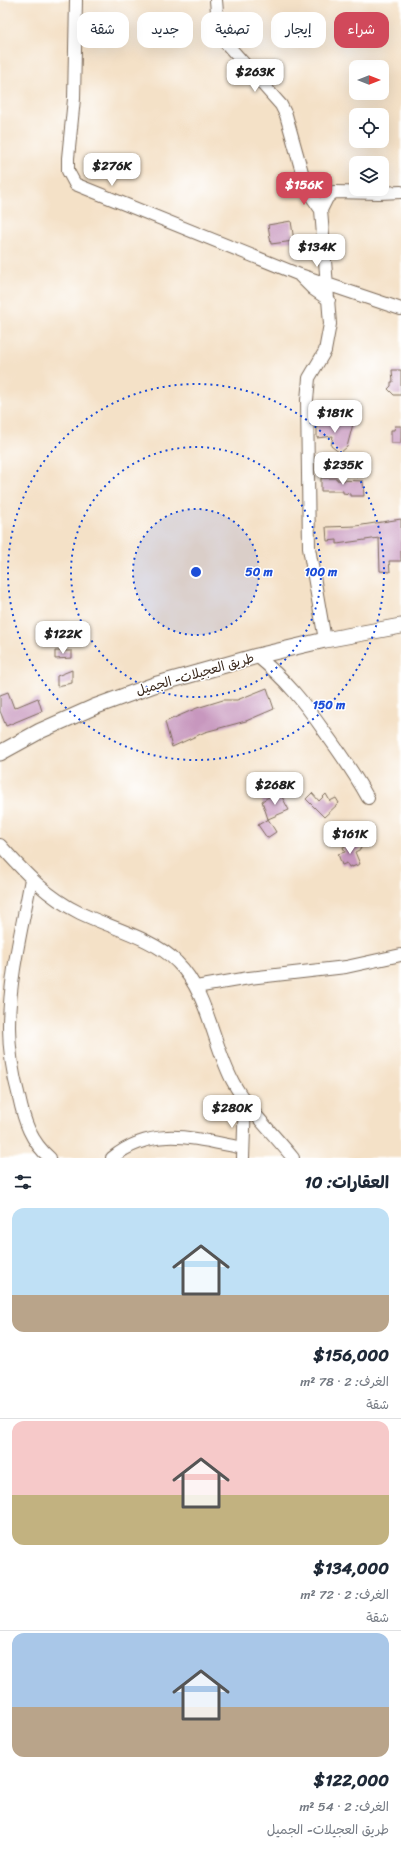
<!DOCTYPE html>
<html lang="ar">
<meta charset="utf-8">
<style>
body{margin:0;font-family:Sriracha,"Playpen Sans Arabic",sans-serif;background:#f6f6f7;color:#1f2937;direction:rtl;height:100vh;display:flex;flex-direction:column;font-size:15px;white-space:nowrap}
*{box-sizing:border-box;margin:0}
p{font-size:13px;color:#747a83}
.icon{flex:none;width:22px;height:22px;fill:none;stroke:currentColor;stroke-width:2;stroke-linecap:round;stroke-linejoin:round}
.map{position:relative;height:1158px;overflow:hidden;direction:ltr}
.sheet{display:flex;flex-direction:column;background:#fff;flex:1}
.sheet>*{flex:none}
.guide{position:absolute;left:12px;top:12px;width:377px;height:36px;direction:rtl;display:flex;gap:8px}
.needle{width:26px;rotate:90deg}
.controls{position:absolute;left:349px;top:60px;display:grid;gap:8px}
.controls a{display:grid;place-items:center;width:40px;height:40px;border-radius:8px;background:#fff;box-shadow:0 4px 16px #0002;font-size:20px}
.price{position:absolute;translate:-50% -34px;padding:0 9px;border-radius:8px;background:#fff;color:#222;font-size:13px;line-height:26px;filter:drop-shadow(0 1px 2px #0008)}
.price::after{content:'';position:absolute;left:50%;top:24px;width:12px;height:9px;margin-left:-6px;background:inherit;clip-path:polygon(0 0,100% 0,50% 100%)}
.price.on{background:#d1495b;color:#fff}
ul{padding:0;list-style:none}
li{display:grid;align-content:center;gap:8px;height:212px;padding:0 12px}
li+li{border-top:1px solid #e0e1e3}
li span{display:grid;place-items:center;height:124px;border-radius:12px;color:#555}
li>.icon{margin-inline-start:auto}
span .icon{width:72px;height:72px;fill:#fffc;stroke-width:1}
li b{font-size:17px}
h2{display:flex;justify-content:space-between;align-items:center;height:48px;padding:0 12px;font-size:17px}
.tag{padding:0 14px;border-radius:12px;background:#fff;box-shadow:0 4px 16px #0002;font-size:14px;line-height:36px}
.tag.on{background:#d1495b;color:#fff}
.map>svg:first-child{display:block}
.building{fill:#c797be}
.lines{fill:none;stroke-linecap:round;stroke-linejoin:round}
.minor-casing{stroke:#7c6a59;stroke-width:14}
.major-casing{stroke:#7c6a59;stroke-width:17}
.minor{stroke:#fff;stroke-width:12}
.major{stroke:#fff;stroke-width:15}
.ring{fill:none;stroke:#1d4ed8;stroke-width:2;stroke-dasharray:2 4}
.labels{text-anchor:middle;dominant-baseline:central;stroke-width:3;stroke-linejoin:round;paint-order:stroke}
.street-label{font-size:13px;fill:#3b2a1e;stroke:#fff}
.centre{fill:#1d4ed8;stroke:#fff;stroke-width:2}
.ring-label{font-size:12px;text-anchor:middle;font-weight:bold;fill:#1d4ed8;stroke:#fff;stroke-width:3;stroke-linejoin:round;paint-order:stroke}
</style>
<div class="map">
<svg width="401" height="1158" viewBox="0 0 401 1158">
<rect width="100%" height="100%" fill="#fff"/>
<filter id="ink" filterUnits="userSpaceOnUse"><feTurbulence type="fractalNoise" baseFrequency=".025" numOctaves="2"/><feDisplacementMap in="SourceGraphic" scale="8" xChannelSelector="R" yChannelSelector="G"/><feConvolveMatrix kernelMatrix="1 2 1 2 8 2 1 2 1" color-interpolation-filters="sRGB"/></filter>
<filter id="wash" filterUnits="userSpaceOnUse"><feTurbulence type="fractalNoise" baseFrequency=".012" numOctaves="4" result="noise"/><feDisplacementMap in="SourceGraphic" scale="16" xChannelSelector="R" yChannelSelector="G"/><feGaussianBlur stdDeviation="0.9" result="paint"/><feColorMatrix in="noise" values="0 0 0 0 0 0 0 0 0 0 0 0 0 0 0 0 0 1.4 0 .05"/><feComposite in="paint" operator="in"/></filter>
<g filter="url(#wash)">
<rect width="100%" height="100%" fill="#f4e1c7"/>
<g id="blocks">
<path class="building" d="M291,221L294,241L271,244L268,225Z
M392,370H401V395H394L388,389L391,386V382H393Z
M317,421L353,424L347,447L340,453L331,446L333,436L317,438Z
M395,426H401V443H391V430H394Z
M321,478H337V480L363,481L364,496H350V494L343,493V491H321Z
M401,519V561H389L390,572L380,571L379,538L337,544V540L327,541L326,527L356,526Z
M55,651H72V658L55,659Z
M72,670V683L57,686V676Z
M267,688L274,709L246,721L205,732L172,747L165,722L197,708L223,700H237Z
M8,692L14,708L38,698L42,711L6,726L0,711V695Z
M312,793L319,801L326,794L330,801L336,798L339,803L324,817L306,799Z
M272,795L282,797L289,810L268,819L262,801Z
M268,819L276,832L267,838L258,825Z
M358,842L361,849L355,852L360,864L352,867V866L349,867L347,863L342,865L338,854L345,852L343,847Z"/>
</g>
</g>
<g filter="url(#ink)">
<use href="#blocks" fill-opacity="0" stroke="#7c6a59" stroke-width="1"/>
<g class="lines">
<g class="minor-casing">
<path id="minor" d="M76,0L74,99L68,158V171L75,184L300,275L401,309
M216,0L218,24L224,41L281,105L286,115L307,190L321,210
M300,276L313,289L329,300
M325,640L309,548L307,400L309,378L325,351L330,324L321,210L327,198L334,192L379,193L401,192
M257,656C286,680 303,701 324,731C340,753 355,774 368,798
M0,845C24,872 47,897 80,913C109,927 155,939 177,962C208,992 213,1045 233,1082C248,1110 273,1133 293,1158
M31,879C22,928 9,978 9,1027C9,1051 13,1075 19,1097C24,1121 31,1142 50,1158
M196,987L249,978L346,967L401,955
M112,1158C153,1124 196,1139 243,1148
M243,1158L245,1100"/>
</g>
<g class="major-casing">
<path id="major" d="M0,753L40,731L94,707L154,685L257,656L325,640L401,626"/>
</g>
<use href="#minor" class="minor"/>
<use href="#major" class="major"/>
</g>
</g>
<circle cx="196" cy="572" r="63" fill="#1d4ed8" fill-opacity=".12"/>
<g class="ring">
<circle cx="196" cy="572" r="63"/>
<circle cx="196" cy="572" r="125"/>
<circle cx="196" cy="572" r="188"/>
</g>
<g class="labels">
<g class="street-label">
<text transform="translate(195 674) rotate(-16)">طريق العجيلات- الجميل</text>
</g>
</g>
<circle cx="196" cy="572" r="6" class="centre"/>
<g class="ring-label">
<text x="259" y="576">50 m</text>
<text x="321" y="576">100 m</text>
<text x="329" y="709">150 m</text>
</g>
</svg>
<div class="controls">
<a><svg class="needle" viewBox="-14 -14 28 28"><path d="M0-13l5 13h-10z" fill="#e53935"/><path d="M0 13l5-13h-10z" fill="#747a83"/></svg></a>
<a><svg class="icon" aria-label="locate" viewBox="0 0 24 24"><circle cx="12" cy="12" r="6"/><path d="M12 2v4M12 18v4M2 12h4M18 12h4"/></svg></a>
<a><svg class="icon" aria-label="layers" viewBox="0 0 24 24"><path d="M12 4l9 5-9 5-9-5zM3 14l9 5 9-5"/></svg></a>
</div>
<b class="price" style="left:255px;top:93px">$263K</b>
<b class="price" style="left:112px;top:187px">$276K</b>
<b class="price on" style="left:304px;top:206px">$156K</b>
<b class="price" style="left:317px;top:268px">$134K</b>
<b class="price" style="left:335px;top:434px">$181K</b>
<b class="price" style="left:343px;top:486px">$235K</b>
<b class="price" style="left:63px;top:655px">$122K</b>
<b class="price" style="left:275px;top:806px">$268K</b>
<b class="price" style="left:350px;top:855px">$161K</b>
<b class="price" style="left:232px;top:1129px">$280K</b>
<div class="guide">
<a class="tag on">شراء</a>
<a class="tag">إيجار</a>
<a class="tag">تصفية</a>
<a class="tag">جديد</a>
<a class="tag">شقة</a>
</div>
</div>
<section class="sheet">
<h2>العقارات: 10<svg class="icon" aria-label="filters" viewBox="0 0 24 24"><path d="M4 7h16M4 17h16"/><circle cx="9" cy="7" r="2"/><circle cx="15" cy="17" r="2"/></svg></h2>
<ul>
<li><span style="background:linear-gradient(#bfe0f5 70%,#b9a48a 0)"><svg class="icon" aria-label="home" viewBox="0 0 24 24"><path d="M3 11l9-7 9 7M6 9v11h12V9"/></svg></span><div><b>$156,000</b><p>الغرف: 2 · 78 m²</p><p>شقة</p></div></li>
<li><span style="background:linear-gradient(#f6c9c9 60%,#c2b280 0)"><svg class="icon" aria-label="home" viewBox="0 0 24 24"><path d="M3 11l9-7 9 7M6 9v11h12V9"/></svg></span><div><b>$134,000</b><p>الغرف: 2 · 72 m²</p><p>شقة</p></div></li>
<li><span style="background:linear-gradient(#a9c7e8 60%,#b9a48a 0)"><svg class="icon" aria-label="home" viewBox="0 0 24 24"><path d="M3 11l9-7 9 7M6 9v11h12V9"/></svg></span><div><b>$122,000</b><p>الغرف: 2 · 54 m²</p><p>طريق العجيلات- الجميل</p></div></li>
</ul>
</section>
